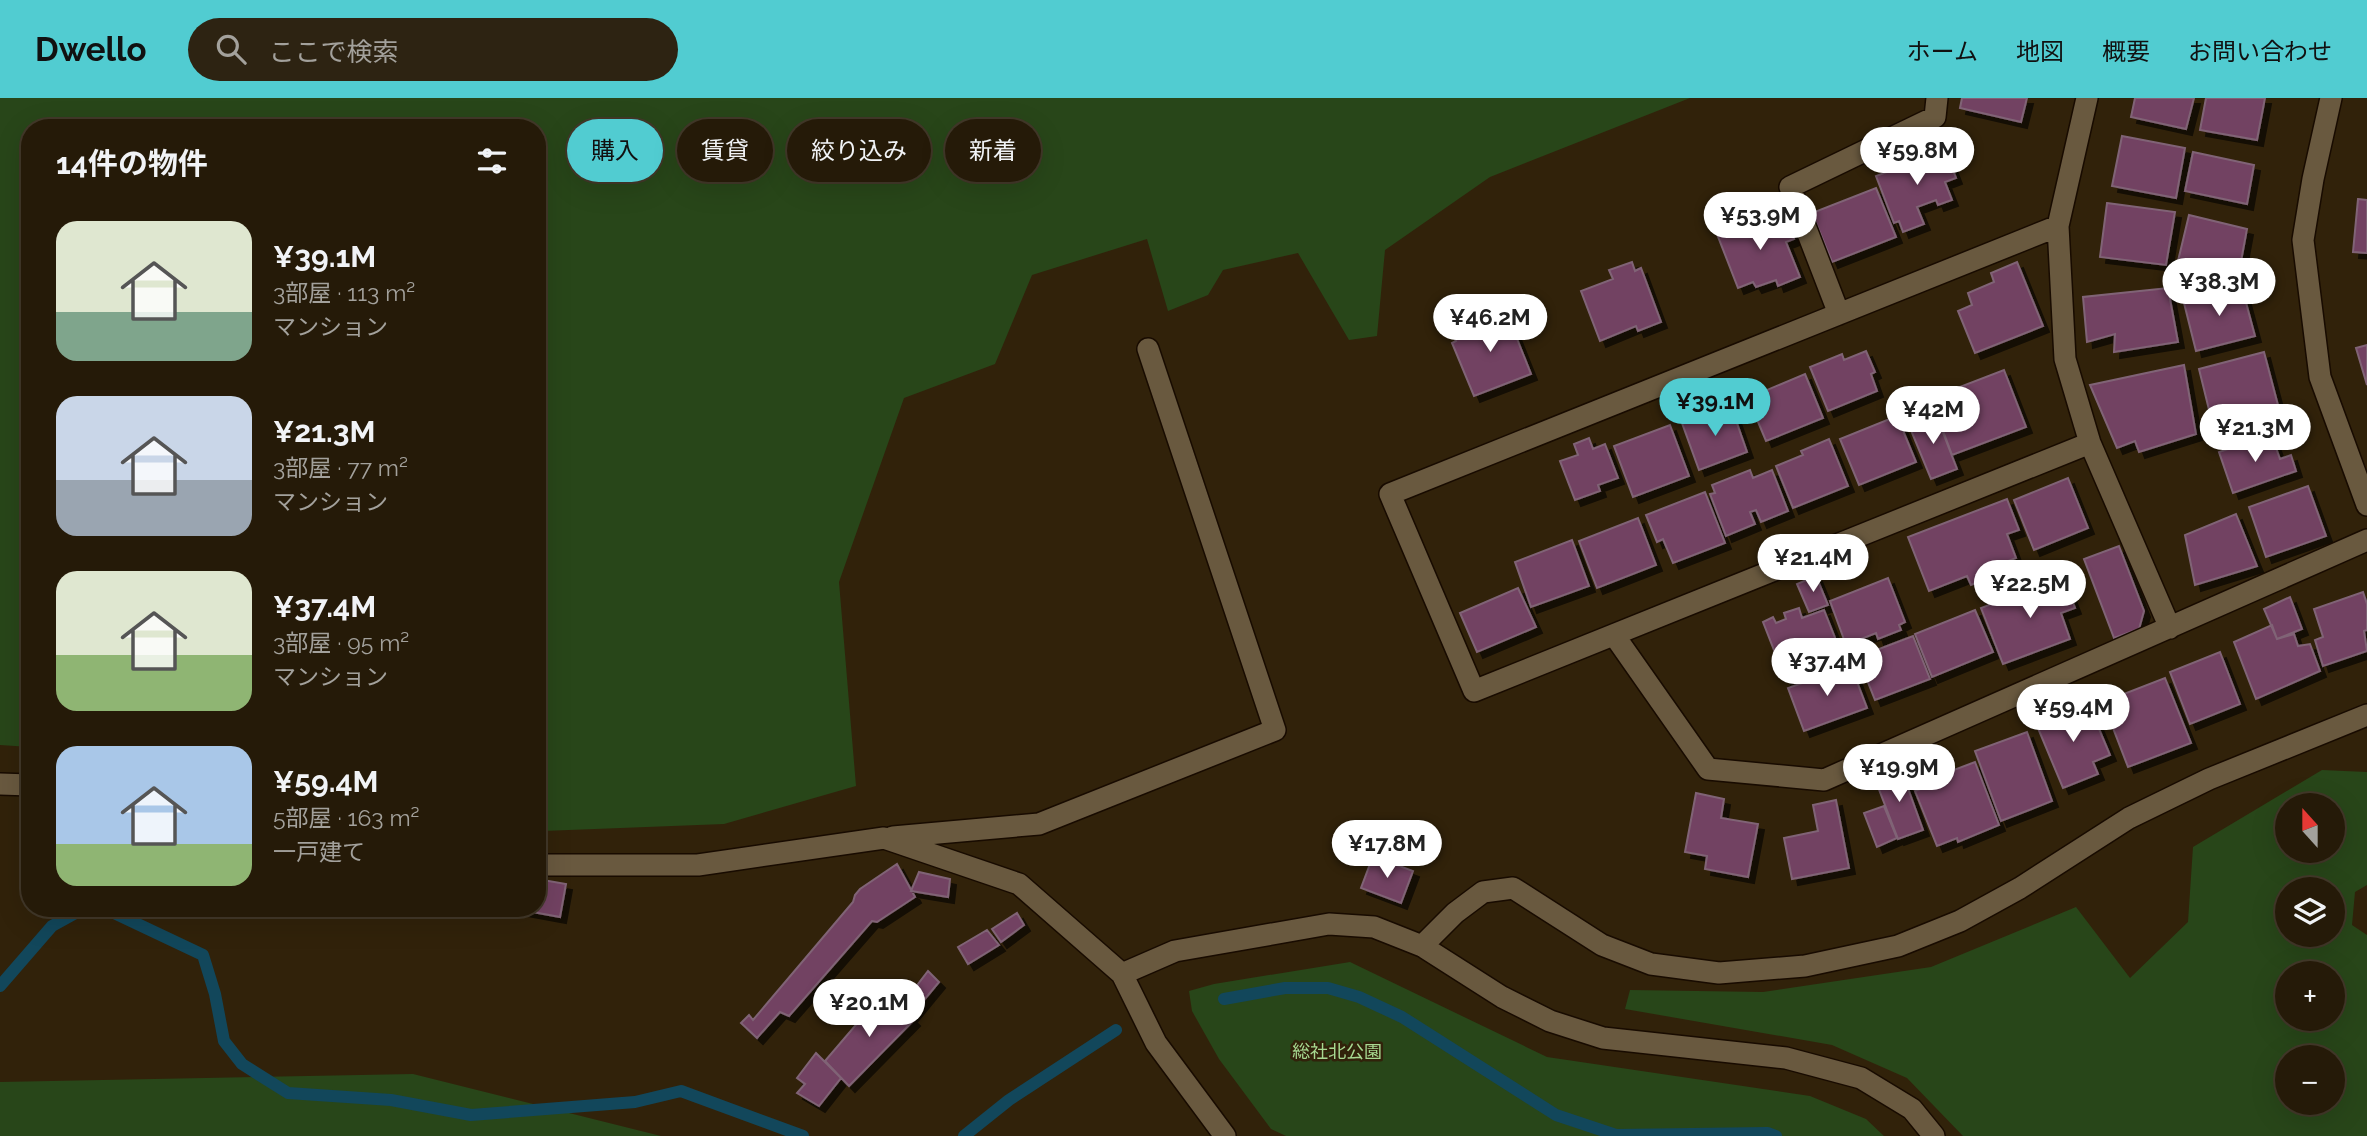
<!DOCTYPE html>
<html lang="ja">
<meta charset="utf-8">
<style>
body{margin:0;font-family:Raleway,"Noto Sans JP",sans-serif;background:#2d2312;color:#f1f3f6;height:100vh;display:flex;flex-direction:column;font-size:26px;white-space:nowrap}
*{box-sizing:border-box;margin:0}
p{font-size:23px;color:#a3a19c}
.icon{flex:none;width:38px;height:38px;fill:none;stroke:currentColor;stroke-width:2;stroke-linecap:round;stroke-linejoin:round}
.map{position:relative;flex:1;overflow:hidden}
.drawer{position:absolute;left:21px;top:21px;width:525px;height:798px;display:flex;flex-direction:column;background:#251a08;border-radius:28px;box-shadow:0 7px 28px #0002,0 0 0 2px #423829}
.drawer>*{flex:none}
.hud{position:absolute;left:567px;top:21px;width:665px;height:63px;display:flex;gap:14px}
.needle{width:46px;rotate:339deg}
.buttons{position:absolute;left:2275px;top:695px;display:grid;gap:14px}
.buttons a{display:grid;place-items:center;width:70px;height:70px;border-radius:50%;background:#251a08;box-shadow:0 7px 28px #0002,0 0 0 2px #423829;font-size:35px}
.price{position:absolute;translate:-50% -60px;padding:0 16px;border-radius:24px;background:#fff;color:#222;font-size:23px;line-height:46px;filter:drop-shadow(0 2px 4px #0008)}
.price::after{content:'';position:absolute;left:50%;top:42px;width:21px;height:16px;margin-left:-10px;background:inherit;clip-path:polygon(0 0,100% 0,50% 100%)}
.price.current{background:#51ccd1;color:#111}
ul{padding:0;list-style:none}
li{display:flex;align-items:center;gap:21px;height:175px;padding:0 35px}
li span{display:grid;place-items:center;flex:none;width:196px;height:140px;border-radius:21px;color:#555}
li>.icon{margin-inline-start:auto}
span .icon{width:84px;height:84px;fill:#fffc;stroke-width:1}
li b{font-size:30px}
h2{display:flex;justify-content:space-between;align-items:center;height:84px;padding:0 35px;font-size:30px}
.chip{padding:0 24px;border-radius:32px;background:#251a08;box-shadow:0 7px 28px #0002,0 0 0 2px #423829;font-size:24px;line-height:63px}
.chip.current{background:#51ccd1;color:#111}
header{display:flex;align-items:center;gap:42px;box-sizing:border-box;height:98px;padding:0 35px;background:#51ccd1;color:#111}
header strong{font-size:33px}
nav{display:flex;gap:38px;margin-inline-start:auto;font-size:24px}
.search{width:490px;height:63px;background:#2d2312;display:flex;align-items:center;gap:18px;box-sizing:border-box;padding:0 24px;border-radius:38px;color:#a3a19c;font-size:26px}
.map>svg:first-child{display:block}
.green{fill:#284619;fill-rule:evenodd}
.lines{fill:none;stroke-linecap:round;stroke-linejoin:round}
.stream{stroke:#12475b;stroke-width:12}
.building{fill:#724262;stroke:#806476;stroke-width:2;filter:url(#shadow)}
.minor-casing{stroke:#180b00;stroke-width:24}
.minor{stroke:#69593f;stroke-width:21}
.labels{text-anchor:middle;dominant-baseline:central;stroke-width:5;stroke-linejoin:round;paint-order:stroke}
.park-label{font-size:18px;fill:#a7d991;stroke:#31220a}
</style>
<header>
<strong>Dwello</strong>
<div class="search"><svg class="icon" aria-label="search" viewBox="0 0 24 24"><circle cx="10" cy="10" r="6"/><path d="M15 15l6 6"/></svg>ここで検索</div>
<nav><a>ホーム</a><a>地図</a><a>概要</a><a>お問い合わせ</a></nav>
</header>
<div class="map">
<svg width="2367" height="1038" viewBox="0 0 2367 1038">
<defs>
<filter id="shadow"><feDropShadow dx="6" dy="6" stdDeviation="0" flood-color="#0009"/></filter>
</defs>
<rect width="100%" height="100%" fill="#31220a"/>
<path class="green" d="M0,0H1690L1490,79L1385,152L1377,238L1349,242L1298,155L1223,172L1208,197L1168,213L1147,141L1032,177L995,266L904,300L839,484L856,688L724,726L543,733L537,731V30H30V649L0,647Z
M2322,672L2367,674V787L2355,794L2352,827L2367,837V1038H1963L1907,980L1832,947L1625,911L1630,892L1763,894L1931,869L2076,809L2130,880L2188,824L2193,749ZM2287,707H2333V752H2287ZM2333,791V836H2287V791ZM2287,875H2333V920H2287ZM2287,959H2333V1004H2287Z
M1350,864L1547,959L1810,998L1866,1021L1884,1038H1286L1271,1031L1219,961L1192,913L1189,893L1214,886Z
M413,976L661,1038H0V984Z"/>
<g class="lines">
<path class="stream" d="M0,888L52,828L81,812L110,813L203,857L215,896L224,943L242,966L288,995L391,1002L471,1017L635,1004L681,993L803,1038
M1224,901L1285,890H1328L1359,899L1402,919L1556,1017L1616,1037L1768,1035L1776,1038
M964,1038L1009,1002L1116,932"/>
</g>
<path class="building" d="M1962,0H2027L2021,24L1960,10Z
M2135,0H2194L2186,31L2131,19Z
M2206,0H2265L2257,42L2200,32Z
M2122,38L2185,50L2176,100L2112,88Z
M1942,44L1956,80L1945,84L1952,102L1938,107L1936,102L1917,109L1924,126L1903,134L1899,123L1894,125L1876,78L1932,57L1929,49Z
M2193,54L2254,67L2247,106L2185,93Z
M1876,90L1896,139L1832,164L1812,115Z
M2358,101L2367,102V155L2353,154Z
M2107,105L2175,114L2166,167L2100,159Z
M1775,114L1778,122L1786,119L1794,141L1786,144L1800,179L1778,188L1776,182L1756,189L1753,184L1738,190L1717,136Z
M2189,117L2247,131L2239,174L2178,163Z
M1632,164L1635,173L1641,170L1661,224L1638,233L1636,228L1600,243L1581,193L1613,181L1609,172Z
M2017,164L2043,228L1975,255L1958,213L1972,207L1968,195L1994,184L1991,175Z
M2241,186L2255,238L2196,253L2183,201Z
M2168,190L2178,244L2114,254L2115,236L2087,244L2083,199Z
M1506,213L1531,276L1474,298L1452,245L1456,243L1452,234Z
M2367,247V287L2356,250Z
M1866,253L1875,274L1871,276L1877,293L1828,313L1810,269L1842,256L1844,262Z
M2264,254L2279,311L2213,328L2199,271Z
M2184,267L2196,336L2139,354L2135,343L2117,350L2090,287Z
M2004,272L2026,329L1952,357L1931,300Z
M1805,276L1823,320L1766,343L1748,300Z
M1731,308L1747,354L1699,372L1682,325Z
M1935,314L1957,371L1931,381L1908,325Z
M1897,318L1916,364L1859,387L1840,341Z
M1670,327L1689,378L1633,399L1614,348Z
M2271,336L2280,361L2291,357L2296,373L2233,395L2219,354Z
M1589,340L1593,351L1605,346L1618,380L1598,387L1600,393L1575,402L1560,363L1578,357L1574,346Z
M1829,341L1848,388L1793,410L1776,368L1803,357L1801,353Z
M1750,372L1753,380L1772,372L1788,413L1761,424L1756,412L1750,414L1755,426L1726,438L1710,396L1715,395L1712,387Z
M2068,380L2088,430L2034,452L2014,402Z
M2308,388L2326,438L2266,459L2249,409Z
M1705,394L1725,445L1673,465L1663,441L1657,444L1646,417Z
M2007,401L2019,432L2007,436L2016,460L1993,469L1996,478L1971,487L1967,478L1929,493L1908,439Z
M2236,416L2257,468L2195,487L2185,437Z
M1638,420L1656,467L1597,490L1579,443Z
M1572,442L1589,488L1531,509L1515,464Z
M2119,448L2144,513L2139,531L2114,540L2084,461Z
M1816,478L1828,507L1809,514L1797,486Z
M2063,479L2075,510L2061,515L2070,541L2003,566L1981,510Z
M1888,480L1905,524L1899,527L1901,532L1878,541L1876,535L1846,547L1830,503Z
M1518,490L1536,529L1477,554L1460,515Z
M2363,494L2367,506V532L2364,533L2367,553L2323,568L2315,542L2323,539L2314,511Z
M2290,499L2302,531L2277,541L2264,511Z
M1799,510L1802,520L1824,512L1843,560L1786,583L1763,524L1773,519L1776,525L1786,521L1784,515Z
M1975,512L1993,554L1932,579L1915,536Z
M2272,527L2277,541L2294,536L2298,548L2310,546L2320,573L2256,601L2234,544Z
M1913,538L1930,581L1875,602L1858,559Z
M2220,554L2240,606L2190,626L2170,574Z
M1851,568L1867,610L1804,633L1788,590Z
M2165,580L2191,645L2128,669L2103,604Z
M2089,607L2110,657L2093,664L2098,676L2063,690L2035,623L2069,609L2071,614Z
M2027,634L2052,703L2001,723L1975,653Z
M1975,664L1999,727L1958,744L1957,740L1937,748L1915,693L1929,688L1927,682Z
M1901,671L1923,732L1898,741L1875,681Z
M1696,695L1724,701L1721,720L1758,726L1748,779L1705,771L1707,758L1685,754Z
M1836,702L1849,770L1792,781L1784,740L1818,733L1813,707Z
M1884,708L1897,740L1877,749L1864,715Z
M1373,758L1413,773L1401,805L1361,790Z
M897,766L915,799L877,824L872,823L789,918L780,914L757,940L741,925L749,917L753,922L853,804L855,797L860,791Z
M919,774L950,781L948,799L911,793Z
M537,781L566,786L560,819L511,810H537Z
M1017,815L1024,827L1001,844L992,831Z
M987,832L999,847L968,866L958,849Z
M928,873L939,884L925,901L915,890Z
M912,886L925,901L911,918L896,905Z
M884,894L914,922L849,988L825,963Z
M816,955L841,980L819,1008L797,995L805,986L797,980Z"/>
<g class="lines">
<g class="minor-casing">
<path id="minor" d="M2087,0L2058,128L2065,261L2090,345L2170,530
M2331,0L2313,81L2303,142L2320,279L2367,407
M2058,128L1390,396L1474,593L2090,345
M1839,216L1790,89L1935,19L1937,0
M1614,537L1708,671L1824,682L2367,442
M0,686L30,687
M893,739L1039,726L1275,632L1148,251
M537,767H698L884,740L1019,786L1122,876L1156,945L1225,1038
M1422,848L1455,815L1483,794L1513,790L1602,847L1651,866L1719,875L1805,868L1898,848L1960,823L2020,790L2129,720L2209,681L2367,617
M1122,876L1175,853L1329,826L1374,829L1422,848L1502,899L1550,923L1603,940L1786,960L1861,980L1912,1011L1934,1038"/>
</g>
<use href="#minor" class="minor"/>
</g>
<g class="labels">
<g class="park-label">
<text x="1337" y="953">総社北公園</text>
</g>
</g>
</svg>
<div class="buttons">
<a><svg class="needle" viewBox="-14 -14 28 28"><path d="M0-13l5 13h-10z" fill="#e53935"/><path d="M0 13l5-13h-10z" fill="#a3a19c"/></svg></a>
<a><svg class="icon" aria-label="layers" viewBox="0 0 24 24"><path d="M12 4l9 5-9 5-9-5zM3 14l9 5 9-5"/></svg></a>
<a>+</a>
<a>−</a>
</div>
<b class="price" style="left:1917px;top:89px">¥59.8M</b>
<b class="price" style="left:1760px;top:154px">¥53.9M</b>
<b class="price" style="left:2219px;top:220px">¥38.3M</b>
<b class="price" style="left:1490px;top:256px">¥46.2M</b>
<b class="price current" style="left:1715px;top:340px">¥39.1M</b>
<b class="price" style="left:1933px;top:348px">¥42M</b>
<b class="price" style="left:2255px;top:366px">¥21.3M</b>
<b class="price" style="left:1813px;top:496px">¥21.4M</b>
<b class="price" style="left:2030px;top:522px">¥22.5M</b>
<b class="price" style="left:1827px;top:600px">¥37.4M</b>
<b class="price" style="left:2073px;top:646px">¥59.4M</b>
<b class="price" style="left:1899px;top:706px">¥19.9M</b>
<b class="price" style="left:1387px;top:782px">¥17.8M</b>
<b class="price" style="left:869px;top:941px">¥20.1M</b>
<div class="hud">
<a class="chip current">購入</a>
<a class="chip">賃貸</a>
<a class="chip">絞り込み</a>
<a class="chip">新着</a>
</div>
<section class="drawer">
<h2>14件の物件<svg class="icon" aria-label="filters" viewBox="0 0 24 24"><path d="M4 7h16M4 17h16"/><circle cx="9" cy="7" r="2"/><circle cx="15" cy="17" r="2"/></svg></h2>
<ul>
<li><span style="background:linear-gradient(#dfe7d0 65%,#7fa58c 0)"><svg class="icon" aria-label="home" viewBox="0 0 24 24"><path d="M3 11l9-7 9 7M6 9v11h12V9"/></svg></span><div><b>¥39.1M</b><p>3部屋 · 113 m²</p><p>マンション</p></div></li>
<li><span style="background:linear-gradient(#c9d6e8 60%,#9aa5b1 0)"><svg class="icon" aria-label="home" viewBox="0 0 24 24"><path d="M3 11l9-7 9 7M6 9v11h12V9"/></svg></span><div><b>¥21.3M</b><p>3部屋 · 77 m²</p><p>マンション</p></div></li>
<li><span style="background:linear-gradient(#dfe7d0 60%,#8fb573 0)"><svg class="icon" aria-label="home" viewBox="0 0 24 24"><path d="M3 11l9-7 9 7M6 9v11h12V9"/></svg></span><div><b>¥37.4M</b><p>3部屋 · 95 m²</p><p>マンション</p></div></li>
<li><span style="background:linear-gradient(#a9c7e8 70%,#8fb573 0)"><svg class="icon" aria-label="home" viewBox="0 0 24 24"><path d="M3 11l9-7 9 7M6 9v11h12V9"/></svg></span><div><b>¥59.4M</b><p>5部屋 · 163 m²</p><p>一戸建て</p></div></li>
</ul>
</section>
</div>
